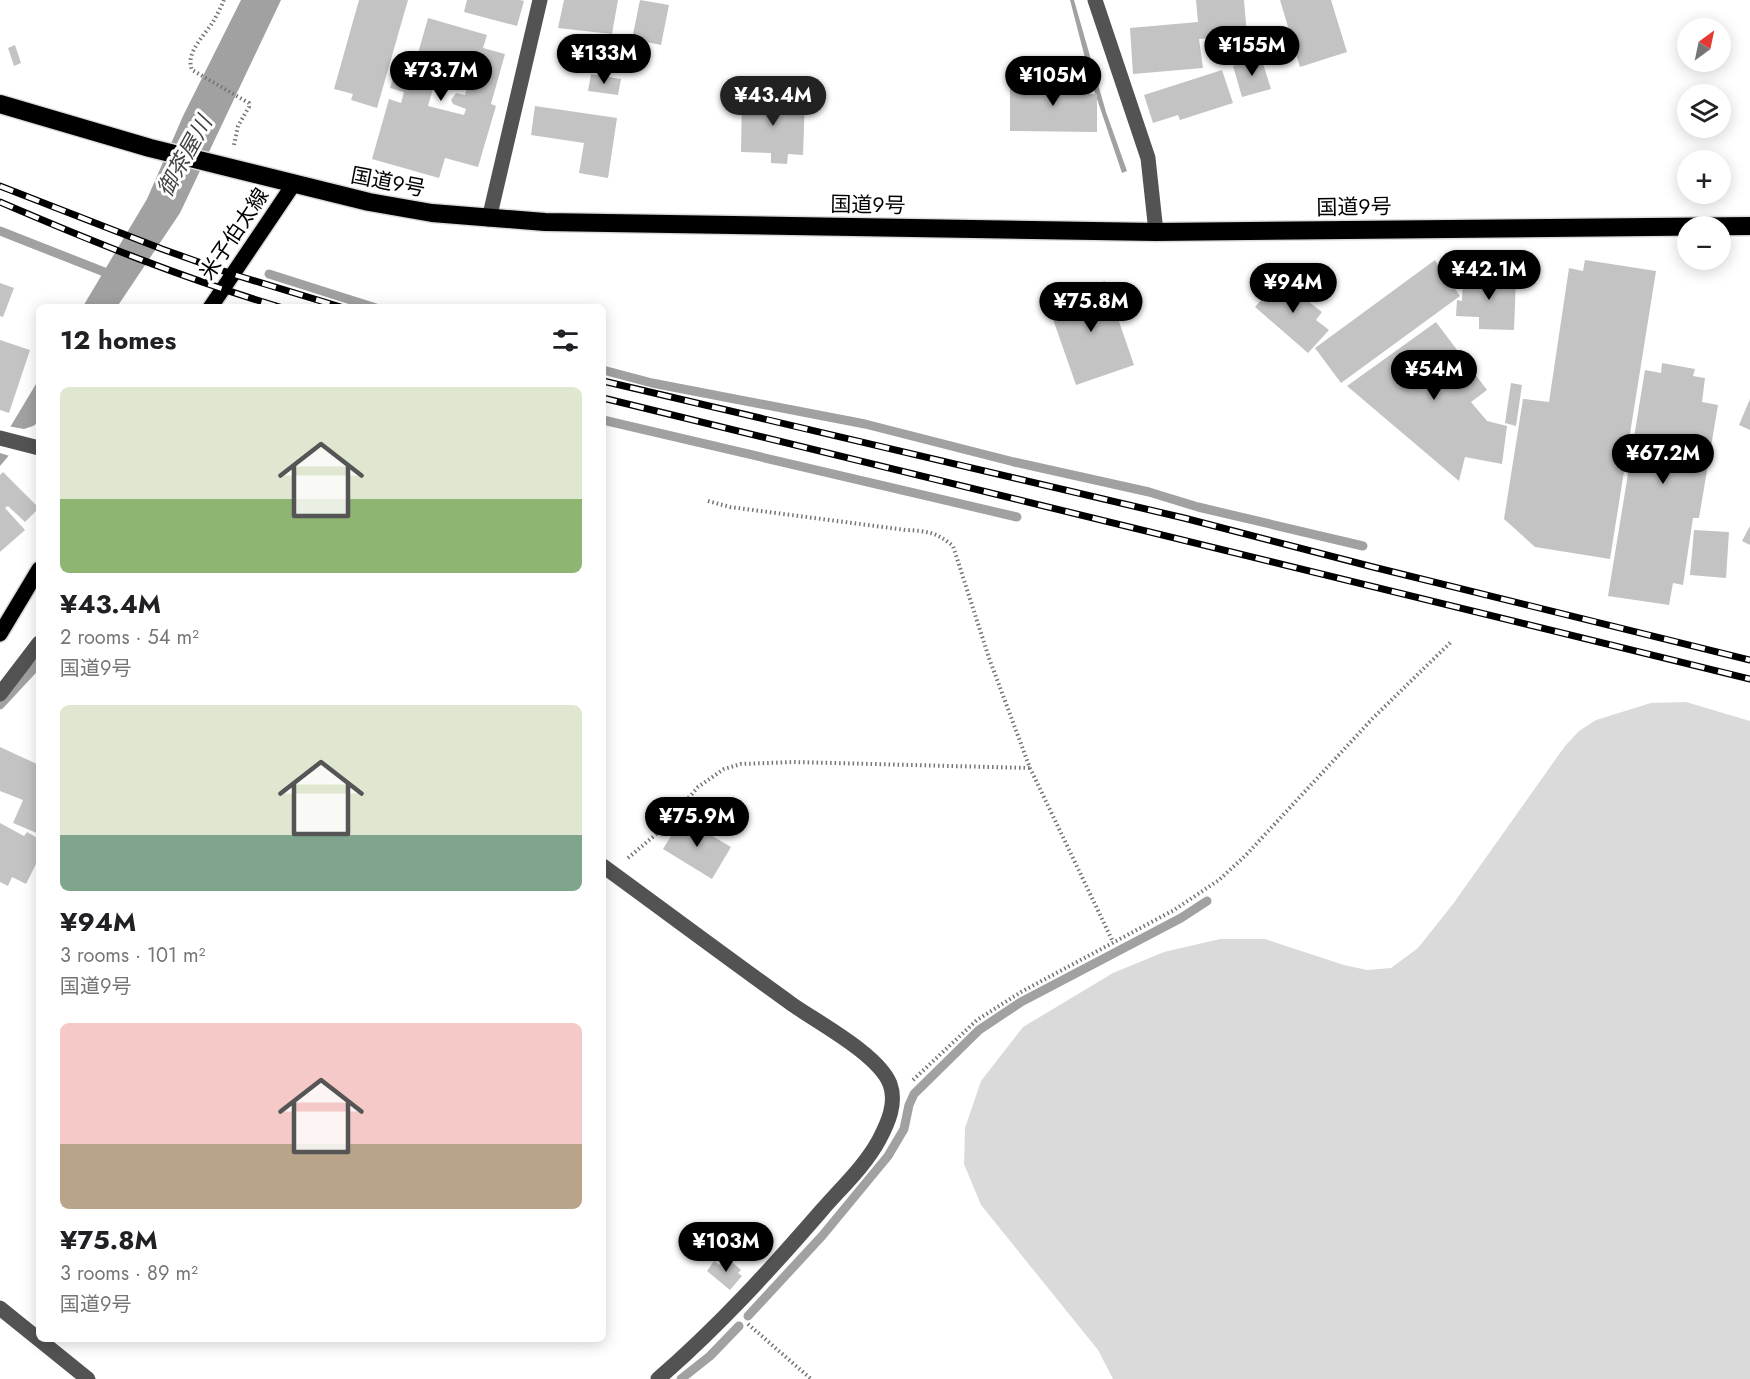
<!DOCTYPE html>
<meta charset="utf-8">
<style>
body{margin:0;font-family:Jost,"Noto Sans JP",sans-serif;background:#f6f6f6;color:#202124;height:100vh;display:flex;flex-direction:column;font-size:22px;white-space:nowrap}
*{box-sizing:border-box;margin:0}
p{font-size:20px;color:#757577}
.icon{flex:none;width:33px;height:33px;fill:none;stroke:currentColor;stroke-width:2;stroke-linecap:round;stroke-linejoin:round}
.map{position:relative;flex:1;overflow:hidden}
.details{position:absolute;left:36px;top:304px;width:570px;height:1038px;display:flex;flex-direction:column;background:#fff;border-radius:9px;box-shadow:0 3px 15px #0003}
.details>*{flex:none}
.needle{width:39px;rotate:33deg}
.buttons{position:absolute;left:1677px;top:18px;display:grid;gap:12px}
.buttons a{display:grid;place-items:center;width:54px;height:54px;border-radius:50%;background:#fff;box-shadow:0 3px 15px #0003;font-size:30px}
.price{position:absolute;translate:-50% -51px;padding:0 14px;border-radius:21px;background:#000;color:#fff;font-size:20px;line-height:39px;filter:drop-shadow(0 2px 3px #0008)}
.price::after{content:'';position:absolute;left:50%;top:36px;width:18px;height:14px;margin-left:-9px;background:inherit;clip-path:polygon(0 0,100% 0,50% 100%)}
.price.current{background:#222;color:#fff}
ul{padding:0;list-style:none}
li{display:grid;align-content:center;gap:12px;height:318px;padding:0 24px}
li span{display:grid;place-items:center;height:186px;border-radius:9px;color:#555}
li>.icon{margin-inline-start:auto}
span .icon{width:108px;height:108px;fill:#fffc;stroke-width:1}
li b{font-size:26px}
h2{display:flex;justify-content:space-between;align-items:center;height:72px;padding:0 24px;font-size:26px}
.map>svg:first-child{display:block}
.green{fill:#dadada}
.water{fill:#a1a1a1}
.pier{fill:#fff}
.lines{fill:none;stroke-linecap:round;stroke-linejoin:round}
.stream{stroke:#a1a1a1;stroke-width:9}
.building{fill:#c3c3c3;fill-rule:evenodd}
.major-casing{stroke:#dbdbdb;stroke-width:18}
.highway-casing{stroke:#dbdbdb;stroke-width:21}
.path{stroke:#757575;stroke-width:4;stroke-dasharray:1.5 3;stroke-linecap:butt}
.minor{stroke:#535353;stroke-width:15}
.major{stroke:#000;stroke-width:15}
.highway{stroke:#000;stroke-width:18}
.rail-casing{stroke:#000;stroke-width:7}
.rail{stroke:#fff;stroke-width:4.5;stroke-dasharray:14;stroke-linecap:butt}
.labels{text-anchor:middle;dominant-baseline:central;stroke-width:6;stroke-linejoin:round;paint-order:stroke}
.street-label{font-size:21px;fill:#000;stroke:#fff}
.water-label{font-size:22px;font-style:italic;fill:#424242;stroke:#fff}
</style>
<div class="map">
<svg width="1750" height="1379" viewBox="0 0 1750 1379">
<rect width="100%" height="100%" fill="#fff"/>
<path class="green" d="M1686,702L1750,721V1379H1113L1098,1350L981,1205L964,1164L965,1128L981,1081L1023,1027L1113,973L1164,952L1220,939H1265L1344,965L1367,970L1391,968L1418,948L1453,904L1565,746L1579,731L1596,720L1651,703Z"/>
<path class="water" d="M241,0H281L180,213L117,307L82,308L147,199L183,116Z
M1070,0H1074L1106,112L1127,171L1122,173L1091,81Z
M39,379V420L0,466V444Z"/>
<path class="pier" d="M39,424L13,457L0,453V438L7,426L24,429Z"/>
<g class="lines">
<path class="stream" d="M0,231L112,275
M269,274L376,308
M603,370L652,383L865,424L1014,462L1149,492L1198,507L1363,546
M603,420L1017,517
M0,705L39,663
M748,1316L822,1236L888,1156L904,1129L909,1105L914,1094L979,1030L1021,1002L1181,918L1207,901
M681,1379L710,1356L739,1326"/>
</g>
<path class="building" d="M359,0H408L377,108L351,100L353,94L334,89Z
M467,0H520L524,1L517,26L464,12Z
M564,0H618L612,34L558,28Z
M640,0L669,5L661,45L632,39Z
M1196,0H1244L1247,36L1199,39L1203,68L1133,74L1130,28L1198,22Z
M1280,0H1331L1347,52L1300,67Z
M428,18L487,35L483,48L505,54L491,104L496,106L478,167L445,158L439,178L372,159L389,99L401,103L404,92L390,88L398,60L415,64ZM436,79L458,84L459,81L468,83L465,95L456,93L451,100L453,104L466,109L464,115L428,106Z
M1255,37L1259,49L1231,59L1227,48Z
M15,45L21,63L14,66L8,48Z
M1261,57L1271,89L1242,97L1233,66Z
M1222,70L1233,103L1180,120L1178,115L1153,123L1144,95Z
M591,74L621,79L618,95L588,91Z
M1010,82L1089,83L1090,94H1097V132L1010,131Z
M742,97L805,99L803,155L788,154L787,164L771,163V153L741,152Z
M535,106L617,118L608,178L579,173L584,143L531,135Z
M1435,260L1460,296L1341,383L1315,348Z
M1585,260L1656,271L1610,559L1535,547L1504,519L1523,399L1549,402L1569,268L1583,271Z
M1463,275L1516,277L1514,330L1479,329V317L1456,316L1457,300L1462,301Z
M1281,277L1294,288L1298,284L1314,297L1309,302L1322,312L1316,320L1329,330L1308,353L1255,307Z
M1105,281L1134,365L1076,385L1047,302Z
M0,283L14,288L3,317L0,316Z
M1436,322L1487,390L1471,402L1487,421L1507,426L1502,464L1465,457L1459,481L1347,386Z
M0,340L30,350L9,413L0,410Z
M1662,363L1695,369L1693,376L1705,378L1702,402L1718,405L1699,518H1693L1683,585L1673,583L1669,605L1608,596L1645,370L1661,373Z
M1511,383L1522,385L1516,426L1505,423Z
M1750,399V430L1739,425Z
M3,472L39,508L25,522L8,506L5,508L25,530L0,552V475Z
M1750,526V545L1742,541Z
M1694,530L1729,532L1726,578L1690,575Z
M0,747L39,765V834L13,823L23,800L0,791Z
M682,818L731,847L712,879L663,849Z
M0,823L24,836L27,832L39,839V858L26,884L12,877L8,886L0,882Z
M726,1257L741,1270L738,1273L742,1276L730,1290L707,1271L714,1261L719,1265Z"/>
<g class="lines">
<g class="major-casing">
<path id="major" d="M210,308L293,185
M0,634L39,569"/>
</g>
<g class="highway-casing">
<path id="highway" d="M0,104L150,148L369,202L432,213L545,222L1156,232L1750,226"/>
</g>
<path class="path" d="M224,0C221,7 217,15 213,22C204,36 185,53 192,70L249,103V107L238,126L234,145
M708,501L730,507L906,530C927,531 936,532 953,546L989,658L1030,768L1113,942
M628,858L660,831L698,787L724,769L741,764L793,762L1030,768
M913,1080L977,1020L1021,992L1174,910L1219,880L1246,855L1373,718L1452,641
M748,1324L811,1379"/>
<path class="minor" d="M1095,0L1148,158L1156,232
M489,219L540,0
M0,438L39,448
M0,694L39,643
M603,866C666,912 729,959 793,1005C819,1023 879,1055 890,1084C897,1103 888,1123 879,1140C865,1166 841,1188 822,1210C770,1270 718,1327 658,1379
M0,1308L88,1379"/>
<use href="#major" class="major"/>
<use href="#highway" class="highway"/>
<g class="rail-casing">
<path id="rail" d="M0,186L162,249L232,274L344,308
M0,202C93,242 185,279 283,308
M603,381L1184,518L1373,567L1750,660
M603,398L1750,679"/>
</g>
<use href="#rail" class="rail"/>
</g>
<g class="labels">
<g class="street-label">
<text transform="translate(388 182) rotate(11)">国道9号</text>
<text transform="translate(868 205) rotate(1)">国道9号</text>
<text transform="translate(1354 207) rotate(-1)">国道9号</text>
<text transform="translate(234 234) rotate(-56)">米子伯太線</text>
</g>
<g class="water-label">
<text transform="translate(184 156) rotate(-61)">御茶屋川</text>
</g>
</g>
</svg>
<div class="buttons">
<a><svg class="needle" viewBox="-14 -14 28 28"><path d="M0-13l5 13h-10z" fill="#e53935"/><path d="M0 13l5-13h-10z" fill="#757577"/></svg></a>
<a><svg class="icon" aria-label="layers" viewBox="0 0 24 24"><path d="M12 4l9 5-9 5-9-5zM3 14l9 5 9-5"/></svg></a>
<a>+</a>
<a>−</a>
</div>
<b class="price" style="left:1252px;top:77px">¥155M</b>
<b class="price" style="left:604px;top:85px">¥133M</b>
<b class="price" style="left:441px;top:102px">¥73.7M</b>
<b class="price" style="left:1053px;top:107px">¥105M</b>
<b class="price current" style="left:773px;top:127px">¥43.4M</b>
<b class="price" style="left:1489px;top:301px">¥42.1M</b>
<b class="price" style="left:1293px;top:314px">¥94M</b>
<b class="price" style="left:1091px;top:333px">¥75.8M</b>
<b class="price" style="left:1434px;top:401px">¥54M</b>
<b class="price" style="left:1663px;top:485px">¥67.2M</b>
<b class="price" style="left:697px;top:848px">¥75.9M</b>
<b class="price" style="left:726px;top:1273px">¥103M</b>
<section class="details">
<h2>12 homes<svg class="icon" aria-label="filters" viewBox="0 0 24 24"><path d="M4 7h16M4 17h16"/><circle cx="9" cy="7" r="2"/><circle cx="15" cy="17" r="2"/></svg></h2>
<ul>
<li><span style="background:linear-gradient(#dfe7d0 60%,#8fb573 0)"><svg class="icon" aria-label="home" viewBox="0 0 24 24"><path d="M3 11l9-7 9 7M6 9v11h12V9"/></svg></span><div><b>¥43.4M</b><p>2 rooms · 54 m²</p><p>国道9号</p></div></li>
<li><span style="background:linear-gradient(#dfe7d0 70%,#7fa58c 0)"><svg class="icon" aria-label="home" viewBox="0 0 24 24"><path d="M3 11l9-7 9 7M6 9v11h12V9"/></svg></span><div><b>¥94M</b><p>3 rooms · 101 m²</p><p>国道9号</p></div></li>
<li><span style="background:linear-gradient(#f6c9c9 65%,#b9a48a 0)"><svg class="icon" aria-label="home" viewBox="0 0 24 24"><path d="M3 11l9-7 9 7M6 9v11h12V9"/></svg></span><div><b>¥75.8M</b><p>3 rooms · 89 m²</p><p>国道9号</p></div></li>
</ul>
</section>
</div>
